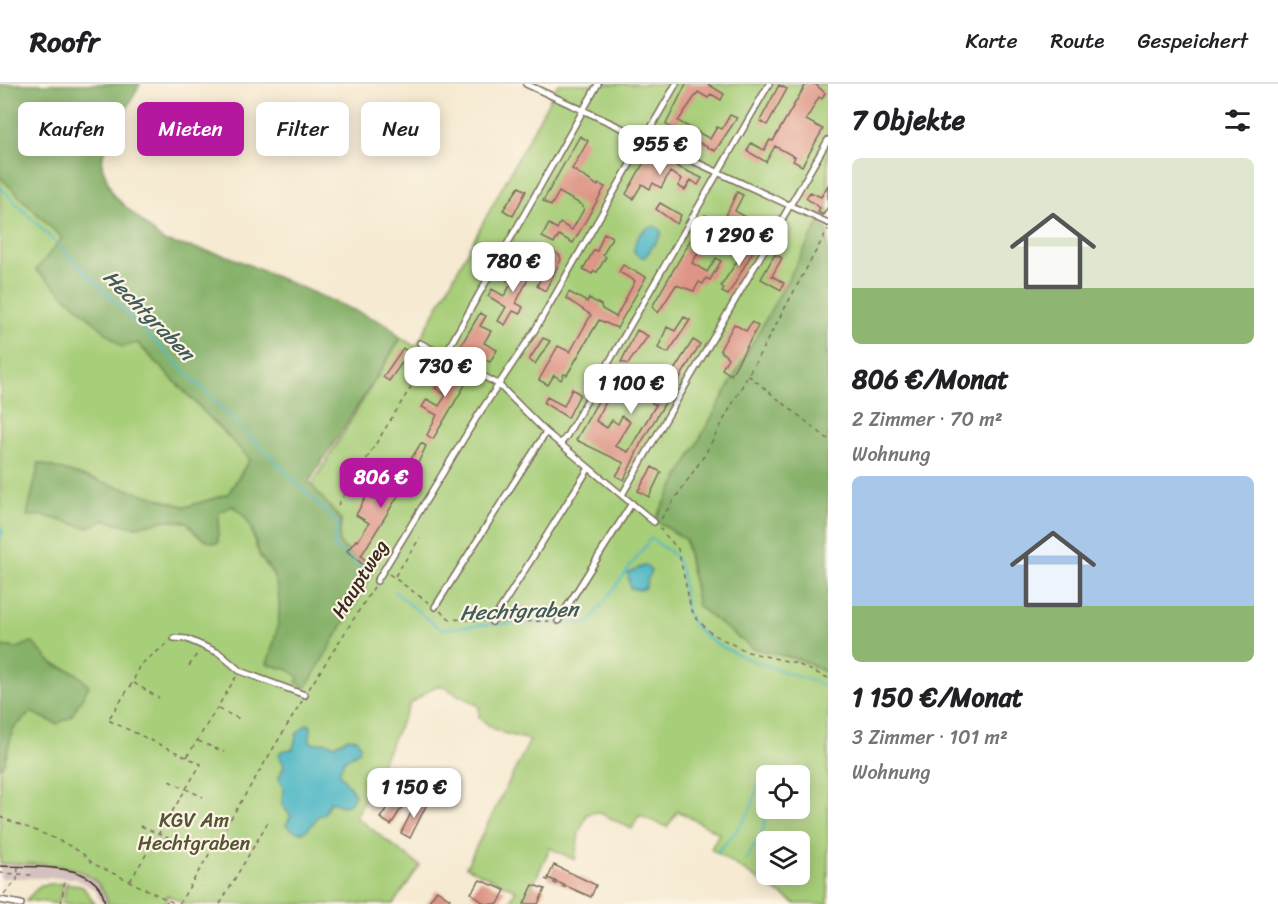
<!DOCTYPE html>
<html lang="de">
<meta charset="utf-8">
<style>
body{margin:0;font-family:Sriracha,sans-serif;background:#f6f6f6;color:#202124;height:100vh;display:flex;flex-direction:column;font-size:22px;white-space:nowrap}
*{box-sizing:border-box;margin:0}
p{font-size:20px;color:#757577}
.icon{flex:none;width:33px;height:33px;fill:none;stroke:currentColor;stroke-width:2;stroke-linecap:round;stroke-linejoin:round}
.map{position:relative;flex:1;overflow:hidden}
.panel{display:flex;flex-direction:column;background:#fff;width:450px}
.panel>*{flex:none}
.top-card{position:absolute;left:18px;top:18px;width:570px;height:54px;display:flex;gap:12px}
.buttons{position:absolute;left:756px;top:681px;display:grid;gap:12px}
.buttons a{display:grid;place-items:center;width:54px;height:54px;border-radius:9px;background:#fff;box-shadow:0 3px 15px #0003;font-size:30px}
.price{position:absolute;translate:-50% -51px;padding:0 14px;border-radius:12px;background:#fff;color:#222;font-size:20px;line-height:39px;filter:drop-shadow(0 2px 3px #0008)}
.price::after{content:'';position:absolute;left:50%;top:36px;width:18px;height:14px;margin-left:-9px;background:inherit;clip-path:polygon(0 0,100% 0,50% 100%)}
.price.active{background:#b5179e;color:#fff}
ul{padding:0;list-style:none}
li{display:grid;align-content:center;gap:12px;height:318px;padding:0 24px}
li span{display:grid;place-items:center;height:186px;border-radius:9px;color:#555}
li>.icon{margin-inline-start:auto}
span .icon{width:108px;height:108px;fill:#fffc;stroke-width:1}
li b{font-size:26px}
h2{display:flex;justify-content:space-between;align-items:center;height:72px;padding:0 24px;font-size:26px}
.pill{padding:0 21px;border-radius:9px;background:#fff;box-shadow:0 3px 15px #0003;font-size:21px;line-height:54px}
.pill.active{background:#b5179e;color:#fff}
header{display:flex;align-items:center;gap:36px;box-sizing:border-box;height:84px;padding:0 30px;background:#fff;border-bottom:2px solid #e0e0e0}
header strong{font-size:28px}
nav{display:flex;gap:33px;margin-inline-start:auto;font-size:21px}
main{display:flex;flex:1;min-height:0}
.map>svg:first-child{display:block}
.industrial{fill:#d2bfbf}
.green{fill:#a7ce79;stroke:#717c4c;stroke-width:1.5;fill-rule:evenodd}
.forest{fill:#85b169;stroke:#606e44;stroke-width:1.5}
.water{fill:#49b6c5;stroke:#427072;stroke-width:1.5}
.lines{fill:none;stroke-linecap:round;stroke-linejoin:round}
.stream{stroke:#49b6c5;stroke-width:2}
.building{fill:#de9486}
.service-casing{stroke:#7c6d5d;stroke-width:8}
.path{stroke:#7c6d5d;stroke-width:1.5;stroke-dasharray:4.5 4.5;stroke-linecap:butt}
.service{stroke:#fff;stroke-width:5}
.tram{stroke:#3b2a1e;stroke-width:1.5}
.labels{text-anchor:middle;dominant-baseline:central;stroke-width:4.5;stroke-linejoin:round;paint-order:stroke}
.street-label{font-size:20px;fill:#3b2a1e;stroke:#fcf5e5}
.park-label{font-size:20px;fill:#565335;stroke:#fcf5e5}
.water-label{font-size:21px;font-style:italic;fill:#405b58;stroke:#fcf5e5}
</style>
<header>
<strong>Roofr</strong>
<nav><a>Karte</a><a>Route</a><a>Gespeichert</a></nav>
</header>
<main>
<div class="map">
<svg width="828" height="820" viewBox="0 0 828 820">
<rect width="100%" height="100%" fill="#fcf5e5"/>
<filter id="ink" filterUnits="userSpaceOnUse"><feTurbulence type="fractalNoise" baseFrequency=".0167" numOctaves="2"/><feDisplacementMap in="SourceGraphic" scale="12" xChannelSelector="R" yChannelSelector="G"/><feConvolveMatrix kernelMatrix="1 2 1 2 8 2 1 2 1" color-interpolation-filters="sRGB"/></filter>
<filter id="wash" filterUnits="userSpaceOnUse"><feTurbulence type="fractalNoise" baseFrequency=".008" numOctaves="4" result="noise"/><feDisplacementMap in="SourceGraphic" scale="24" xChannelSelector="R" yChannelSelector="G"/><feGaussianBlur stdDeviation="1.35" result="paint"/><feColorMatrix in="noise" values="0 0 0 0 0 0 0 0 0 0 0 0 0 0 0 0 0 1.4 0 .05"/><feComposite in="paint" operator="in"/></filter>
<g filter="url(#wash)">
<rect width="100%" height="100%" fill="#f6ead2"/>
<path class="industrial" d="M0,779L65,783L83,787L97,796L103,804L108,820H102L95,806L75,794H0Z"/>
<path class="green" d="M558,0H828V132L819,139L655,436L685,455L698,522L752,564L801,576L828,589V820H796L711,765L719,749L678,727L667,743L639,731L632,745L598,728L587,730L579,749L575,776L550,764L524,820H508L516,806L466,783L530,656L503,649L491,643L479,633V622L442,602L434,603L410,620L356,733L420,782L393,820H186L167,811V820H108C97,773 39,781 0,779V683L4,680L13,644L31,628L57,640L76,589L17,564L0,562V93L62,154L36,187L137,259L250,375L228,410L186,423L39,379L45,432L88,444L104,435L135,443L167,436L187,438L197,451L218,458L219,427L232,422C256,437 249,450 260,473C263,479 269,483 272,488C287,518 277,552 267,580L289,586L299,593L296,598L373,489L339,459L341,436L311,402L401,254L416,263ZM297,649L313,660L326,658L334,661L348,654L359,667L344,676L339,689L355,710L330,717L324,730L288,737L291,732L282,721L283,704L279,694L284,682L281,667L293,665ZM766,692H800V724H766ZM766,758H800V790H766Z
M63,799L59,820L26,816L41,801Z
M66,799L83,803L95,820H63Z"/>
<path class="forest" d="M0,0H140L103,70L102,82L113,111L163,157L228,172L388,241L401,254L309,398L341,436L339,459L373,489L306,604L296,598L299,593L289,586L267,580C277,552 286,518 272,489C268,481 262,477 259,469C252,448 252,435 233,422L219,428L218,459C203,459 196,449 187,438L167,436L135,443L104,436L88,444L45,432H27L39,379L186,423L228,410L250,375L138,259L122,263L36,186L62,154L0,93Z
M819,139L828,145V589L801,576L752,564L698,522L686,456L655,436Z
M32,558L54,581L76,589L89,602L71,633L57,640L31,628L13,645L4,680L0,683V562L17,564Z"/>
<path class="water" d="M655,142L661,147V151L645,173H640L634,168C634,155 642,144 655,142Z
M646,481L651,486L645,504L640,506L630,504L628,489Z
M307,640L311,642L310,656L313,660L326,658L334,661L349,654L357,655L360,661L359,667L344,676L339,689L355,710L349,721L341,722L330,717L324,730L318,732C309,746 302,756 286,741L291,732L282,721L283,704L279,694L284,682L279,670L281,667L293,665L297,649Z"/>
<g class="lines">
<path class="stream" d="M0,103L338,440L334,463L362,484
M0,441L3,449L0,455
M395,508L440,545L493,540H588L651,454C658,460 671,467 676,474C687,491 680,524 694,541C720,573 790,587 828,603
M770,692H771
M717,768C729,756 739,745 748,730C756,716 753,706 766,692
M746,776L764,744L766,722"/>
</g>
<g id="blocks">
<path class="building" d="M686,0H708L724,10L721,16L711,10L708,14L698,8L678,37L710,55L717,43L722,45L730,31L737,34L715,67L684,51L682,53L666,40Z
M806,0H815L825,9L822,15L819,13L806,36L823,45L802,82L793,77L795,73L775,62L766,78L747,67L751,59L764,66L770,56L773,57Z
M779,1L787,5L767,41L760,37Z
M580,52L588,57L572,85L598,102L599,100L605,103L573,159L559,151L554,159L542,153L549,140L557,145L560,139L572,146L584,125L582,121L559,108L551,122L543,117Z
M647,73L662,82L667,74L670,76L672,73L678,77L676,82L702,94L698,101L691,96L685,106L678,102L682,95L670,88L661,104L653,99L650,105L642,100L633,115L626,110Z
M828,101V123L823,131L818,128L820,124L806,114L810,108L821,113Z
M519,103L526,107L513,132L503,126Z
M737,108L743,111L735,127L746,133L733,156L719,146Z
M660,119L681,131L677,140L656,125Z
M705,131L714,136L696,164L700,166L692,179L707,188L716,174L721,177L710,196L706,194L703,200L699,198L694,207L676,201L658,229L652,223Z
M604,149L612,153L603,171L606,173L597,188L594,187L592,190L583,185L594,166L597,167Z
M752,154L759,157L728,211L722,208L724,204L721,202Z
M555,168L560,172L561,176L545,207L537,202Z
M775,170L782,174L772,192L784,199L781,206L761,195Z
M528,180L534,183L516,219L523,223L520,230L513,227L505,241L498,237L506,223L488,212L492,205L504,212L512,199L505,195L509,189L516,192L521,181L526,183Z
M623,181L646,193L617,244L599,236L567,291L564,290L561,296L554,291L548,301L539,296L558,262L570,268L591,231L566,214L569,208L587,218L589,214L601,221L602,225L616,233L635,197L619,188Z
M480,229L486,232L480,242L491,247L484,259L497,266L490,278L460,263Z
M684,233L690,236L668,269L658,264L667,243L675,247Z
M752,238L758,242L731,291L722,285L728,274L720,266L734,240L746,247Z
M637,246L648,252L628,280L621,278Z
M543,254L550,257L535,280L529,276Z
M693,256L700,260L699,262L641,359L624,396L616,392L624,379L576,356L613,291L623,296L619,303L615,301L596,337L607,344L612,336L618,340L622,332L630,338L615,362L628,368L656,321L652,319L657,309L637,298L641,286L667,297Z
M403,264L409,269L389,297L383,293Z
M448,283L468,296L433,355L427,351L437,331L422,323L427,315L439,322L446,311L435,304Z
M572,305L580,310L568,334L544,319L547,313L564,322Z
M421,359L426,362L417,381L361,472L370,481L367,484L347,467L356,456L358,457L369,439L356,431L367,411L379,418L387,405L391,407Z
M652,383L661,388L649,413L638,407Z
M400,704L410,710L391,741L380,734Z
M418,715L427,720L410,754L401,749Z
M554,781L596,801L591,813L548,794Z
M480,796L505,806L498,820H485L471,809Z
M533,801L545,805L538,820H524Z
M437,806L450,815L446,820H427Z"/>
</g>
</g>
<g filter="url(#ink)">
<use href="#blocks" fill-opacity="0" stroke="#7c6d5d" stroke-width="1.5"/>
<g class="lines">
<g class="service-casing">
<path id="service" d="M526,0L828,139
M420,259L498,300L546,348L654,438
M444,272L598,0
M560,360L566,353L769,0
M622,411L828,56
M377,497L477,333L535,246L676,0
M435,523L546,348
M558,537L632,419
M492,538L589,384
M174,554L187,555L219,569L240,587L305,611
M0,816L21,820"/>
</g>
<path class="path" d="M748,291L828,355
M338,421L430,272
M661,435L704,372L828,145
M659,444L678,465L691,525L697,535L712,550L748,568L795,579L828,594
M389,490L429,519
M395,492L420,454
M440,527L450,535L487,537
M500,538L553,537
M189,582L199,567
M134,599L159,614
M309,605L374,503
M218,625L242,636
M198,657L224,668
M187,673L236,593
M169,697L203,713
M0,733C24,743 77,759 92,779L176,820
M141,742L177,758
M0,789L33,791
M545,795L566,804L565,806
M130,797L201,680L108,636L133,598L139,582L169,558
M4,810L17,796L18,783
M61,820L65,795
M164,820L168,817
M179,820L302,617
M220,820L268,738"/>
<use href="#service" class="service"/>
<path class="tram" d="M0,782C32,784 100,775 105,820"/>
</g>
</g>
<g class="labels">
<g class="street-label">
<text transform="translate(360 495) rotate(-58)">Hauptweg</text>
</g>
<g class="park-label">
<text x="194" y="736">KGV Am<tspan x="194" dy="23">Hechtgraben</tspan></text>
</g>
<g class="water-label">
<text transform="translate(149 231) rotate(45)">Hechtgraben</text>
<text transform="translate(519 527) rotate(-2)">Hechtgraben</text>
</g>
</g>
</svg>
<div class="buttons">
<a><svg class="icon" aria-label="locate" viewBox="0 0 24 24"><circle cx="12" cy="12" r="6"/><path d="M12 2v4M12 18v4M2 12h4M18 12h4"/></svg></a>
<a><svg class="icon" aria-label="layers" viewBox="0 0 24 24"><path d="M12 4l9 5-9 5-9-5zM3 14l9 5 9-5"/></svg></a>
</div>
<b class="price" style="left:660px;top:92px">955 €</b>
<b class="price" style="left:739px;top:183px">1 290 €</b>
<b class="price" style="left:513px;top:209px">780 €</b>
<b class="price" style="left:445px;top:314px">730 €</b>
<b class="price" style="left:631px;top:331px">1 100 €</b>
<b class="price active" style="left:381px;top:425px">806 €</b>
<b class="price" style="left:414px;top:735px">1 150 €</b>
<div class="top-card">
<a class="pill">Kaufen</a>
<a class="pill active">Mieten</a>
<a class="pill">Filter</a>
<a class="pill">Neu</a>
</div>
</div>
<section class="panel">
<h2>7 Objekte<svg class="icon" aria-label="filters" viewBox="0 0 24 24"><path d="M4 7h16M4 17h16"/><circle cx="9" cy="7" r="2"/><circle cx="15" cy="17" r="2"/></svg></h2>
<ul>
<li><span style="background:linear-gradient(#dfe7d0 70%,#8fb573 0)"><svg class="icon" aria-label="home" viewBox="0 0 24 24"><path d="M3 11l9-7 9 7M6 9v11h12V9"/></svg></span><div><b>806 €/Monat</b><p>2 Zimmer · 70 m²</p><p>Wohnung</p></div></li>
<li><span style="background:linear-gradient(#a9c7e8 70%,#8fb573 0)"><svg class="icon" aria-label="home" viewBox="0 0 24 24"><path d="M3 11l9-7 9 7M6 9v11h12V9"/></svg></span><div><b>1 150 €/Monat</b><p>3 Zimmer · 101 m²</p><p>Wohnung</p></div></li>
</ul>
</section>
</main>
